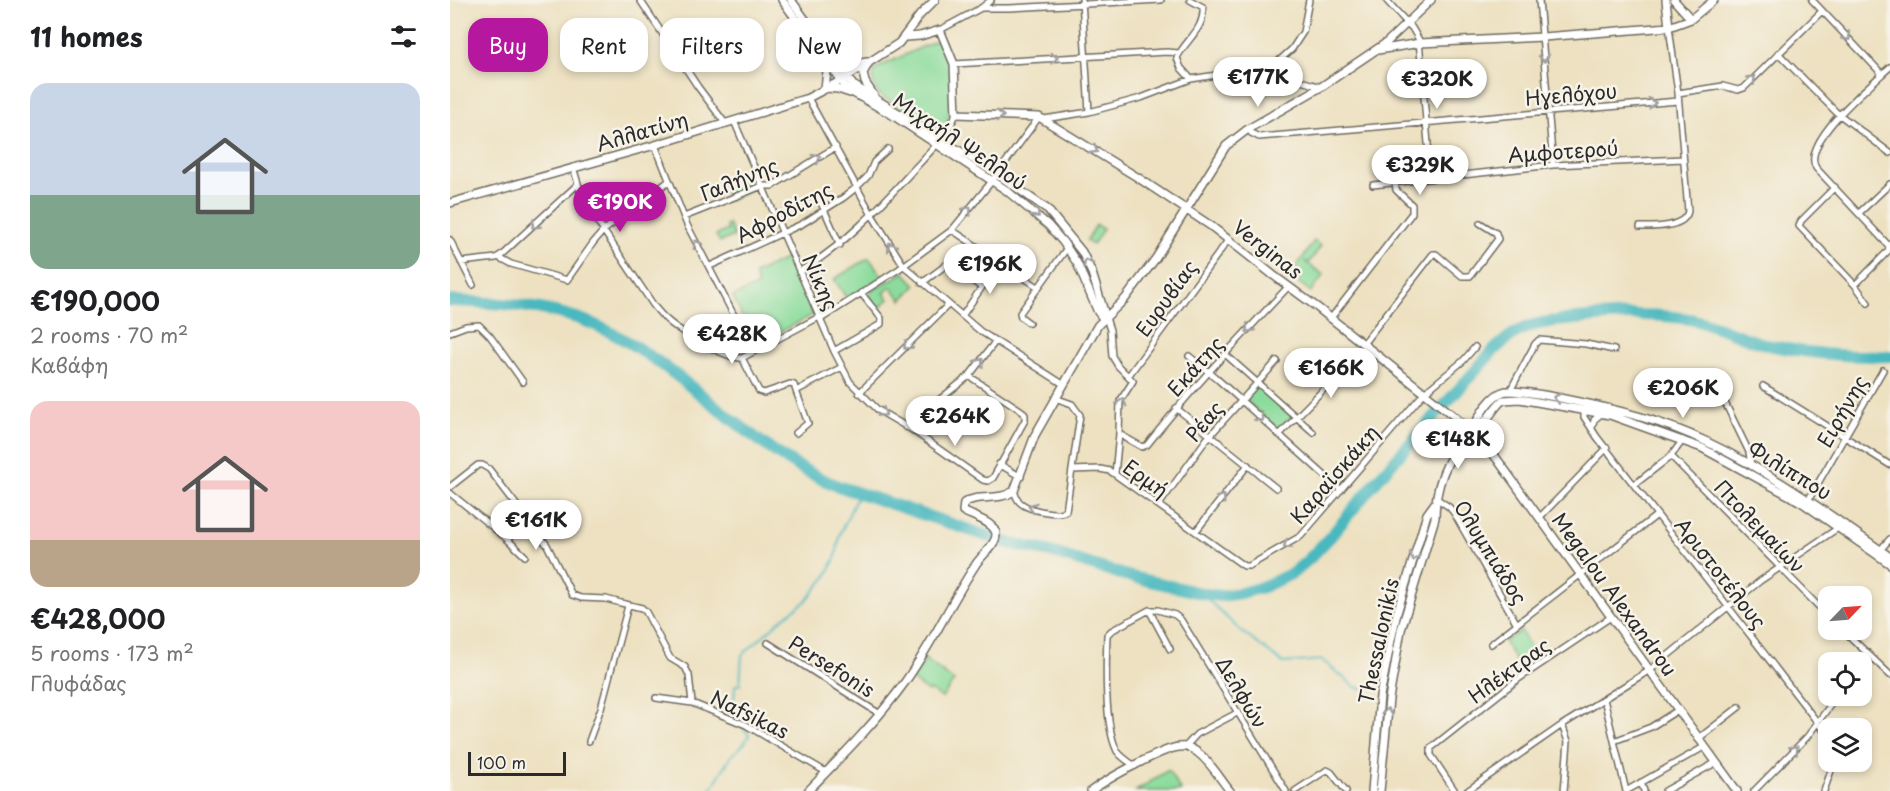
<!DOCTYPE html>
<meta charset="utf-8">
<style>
body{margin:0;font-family:"Playpen Sans",sans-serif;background:#f2f2f2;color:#202124;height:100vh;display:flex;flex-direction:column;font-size:22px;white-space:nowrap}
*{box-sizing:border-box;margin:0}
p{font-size:20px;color:#757577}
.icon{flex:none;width:33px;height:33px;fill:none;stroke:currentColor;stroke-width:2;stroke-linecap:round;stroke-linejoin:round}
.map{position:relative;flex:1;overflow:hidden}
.side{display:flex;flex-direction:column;background:#fff;width:450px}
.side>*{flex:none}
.hud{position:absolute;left:18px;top:18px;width:570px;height:54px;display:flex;gap:12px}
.needle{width:39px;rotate:65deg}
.tools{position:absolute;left:1368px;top:586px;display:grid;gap:12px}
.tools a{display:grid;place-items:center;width:54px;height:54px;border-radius:12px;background:#fff;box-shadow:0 3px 9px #0003;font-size:30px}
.scale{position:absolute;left:18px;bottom:15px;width:98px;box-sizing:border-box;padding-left:6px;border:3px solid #2b2b2b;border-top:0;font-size:16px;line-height:21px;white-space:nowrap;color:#2b2b2b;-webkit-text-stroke:4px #f7f3e8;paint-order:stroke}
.price{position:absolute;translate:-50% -51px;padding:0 14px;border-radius:21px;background:#fff;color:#222;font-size:20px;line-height:39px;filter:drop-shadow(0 2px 3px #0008)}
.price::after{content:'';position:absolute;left:50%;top:36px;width:18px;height:14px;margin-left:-9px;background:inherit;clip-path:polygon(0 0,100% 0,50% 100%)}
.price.current{background:#b5179e;color:#fff}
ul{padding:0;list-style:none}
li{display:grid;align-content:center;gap:12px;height:318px;padding:0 30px}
li span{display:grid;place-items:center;height:186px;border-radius:18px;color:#555}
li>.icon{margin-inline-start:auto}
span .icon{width:108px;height:108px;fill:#fffc;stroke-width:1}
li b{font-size:26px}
h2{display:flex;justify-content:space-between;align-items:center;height:72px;padding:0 30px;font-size:26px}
.pill{padding:0 21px;border-radius:18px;background:#fff;box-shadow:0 3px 9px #0003;font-size:21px;line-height:54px}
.pill.current{background:#b5179e;color:#fff}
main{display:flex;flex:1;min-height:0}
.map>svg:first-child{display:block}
.green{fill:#8bdc9c;stroke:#5b8464;stroke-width:1.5}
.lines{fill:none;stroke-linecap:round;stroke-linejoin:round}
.stream{stroke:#49b8bf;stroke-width:2}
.river{stroke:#49b8bf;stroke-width:12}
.street-casing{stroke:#6f6b60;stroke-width:8}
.secondary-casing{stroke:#6f6b60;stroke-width:10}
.street{stroke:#fff;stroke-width:5}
.secondary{stroke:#fff;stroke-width:7}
.oneway{stroke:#a0a0a0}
.labels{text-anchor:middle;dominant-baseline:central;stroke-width:5;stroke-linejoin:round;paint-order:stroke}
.street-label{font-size:20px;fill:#2b2b2b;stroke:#f7f3e8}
</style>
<main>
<section class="side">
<h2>11 homes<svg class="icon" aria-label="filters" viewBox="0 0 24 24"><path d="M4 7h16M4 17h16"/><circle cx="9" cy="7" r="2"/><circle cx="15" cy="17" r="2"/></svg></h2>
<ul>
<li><span style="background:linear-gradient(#c9d6e8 60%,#7fa58c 0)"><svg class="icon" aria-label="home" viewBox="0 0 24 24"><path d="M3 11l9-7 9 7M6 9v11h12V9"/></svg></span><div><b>€190,000</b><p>2 rooms · 70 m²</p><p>Καβάφη</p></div></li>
<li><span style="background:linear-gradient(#f6c9c9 75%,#b9a48a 0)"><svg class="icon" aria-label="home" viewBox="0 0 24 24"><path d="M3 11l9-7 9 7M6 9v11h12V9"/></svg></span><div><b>€428,000</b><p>5 rooms · 173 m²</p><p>Γλυφάδας</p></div></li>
</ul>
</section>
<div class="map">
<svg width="1440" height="791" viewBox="0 0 1440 791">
<rect width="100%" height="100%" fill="#f7f3e8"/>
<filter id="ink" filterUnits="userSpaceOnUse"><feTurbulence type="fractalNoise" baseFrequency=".0167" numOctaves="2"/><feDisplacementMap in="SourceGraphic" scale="12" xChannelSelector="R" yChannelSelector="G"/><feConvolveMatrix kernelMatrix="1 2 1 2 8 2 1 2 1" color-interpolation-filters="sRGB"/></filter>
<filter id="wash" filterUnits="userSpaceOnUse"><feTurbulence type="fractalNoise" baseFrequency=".008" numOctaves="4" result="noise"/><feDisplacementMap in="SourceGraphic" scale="24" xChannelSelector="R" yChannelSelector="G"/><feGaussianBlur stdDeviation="1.35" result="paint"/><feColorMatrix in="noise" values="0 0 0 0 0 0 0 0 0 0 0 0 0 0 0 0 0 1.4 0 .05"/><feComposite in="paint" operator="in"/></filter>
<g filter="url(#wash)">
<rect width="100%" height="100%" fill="#ede1c1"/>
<path class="green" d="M489,39C493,48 498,56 500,66C502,81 503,122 491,131L428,94C423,86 422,80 424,71L429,67Z
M302,175L307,186L279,200L272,186Z
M279,224L284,236L270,242L266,235L278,230L276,226Z
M646,225L653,229L643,245L636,241Z
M864,241L871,246L859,263L854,261L874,275L861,292L840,276Z
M519,250L524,256L515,267L504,261Z
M337,258L363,315L305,345L283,297L308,285L304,274Z
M419,258L433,277L397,299L384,279Z
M454,272L466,285L452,300L441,287L434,293L439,299L428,309L419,296L420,292Z
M807,385L842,416L829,430L794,399Z
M1071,631L1087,659L1070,669L1054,641Z
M475,659L504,681L492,698L480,690L478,692L462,680Z
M718,770L731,791H686Z"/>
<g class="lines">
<path class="stream" d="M751,593L792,632L833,663L872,660L905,687L916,690
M283,718L285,685H290L292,655L334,617L355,602L376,577L386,556L390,534L405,501L411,494
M260,791L281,756L294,744L299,735L292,726"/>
<path class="river" d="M0,301C48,303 99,305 143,324C233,363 294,447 385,485L561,544L597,551L674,575L751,593L770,596L791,593L813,587L843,573L859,559L881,536L928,479L1043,351C1055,340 1065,331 1081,326C1092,322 1104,321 1116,320C1158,315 1202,312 1244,320C1271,326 1295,340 1322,346C1361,354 1400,357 1440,356"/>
</g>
</g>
<g filter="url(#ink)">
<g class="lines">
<g class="street-casing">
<path id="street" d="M190,0L248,87L275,123
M632,0L639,112
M740,0L753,7C755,30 735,40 727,58L731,68L741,79
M936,0L962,28L969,40L981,178
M1089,0L1103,165
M1362,0L1432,74
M531,8H559L711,0
M490,30L531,8L541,0
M1328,53L1386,112L1440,153
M504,64L717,52L729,53
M823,66L831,75L871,87
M1228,93L1273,86L1288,90L1294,88L1372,11
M358,98L422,215L454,266L530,331L613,384
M594,119L639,112L691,98L741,79L823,66L842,49L853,32L859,0
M284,121L384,351L400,382L428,410L462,430L533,480L538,481L543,478L575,420V415L572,411L519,376
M801,133L809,137L1228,101
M205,145L237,225L303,352
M123,167L133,200L204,306C208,311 212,316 217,320C229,331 276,359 292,358
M923,185L1103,165L1233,159
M1385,187L1351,221L1349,226L1405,285L1418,303
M367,194L390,245
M1409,213L1440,184
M234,217L312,186H322L386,147
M1190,227C1204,227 1235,228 1238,211L1228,93L1219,27
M502,230L588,287
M0,240L23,285
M48,257L61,264L117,280L143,243L153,231L219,181
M11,262L46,258L51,255L127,185
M499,263L531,287
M260,266L352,224L393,198L407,187L418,176L424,162L438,149
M349,272C395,245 429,208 464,169C480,152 497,136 506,114
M472,283L523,245
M1405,285L1438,251L1439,246L1366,168C1350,142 1422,84 1440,67
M371,316L292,358L309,391L314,393L340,384L344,385L346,391L392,367
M512,316L550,261
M656,318L660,330L662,356L668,366L683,381L670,401L669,434L665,474
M881,318L962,213V205L946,190L945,182
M371,319L449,269L502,230L542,181L589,117
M579,323L571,317L570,313L617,248
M0,332L16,326L29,325L40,336L73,382
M913,344L983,254H986L1012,276H1020L1048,239L1046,233L1030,223
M384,351L431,324V318L411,293
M775,354L863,432
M739,356L765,377L891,490
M679,375L779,239
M1262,376L1299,452L1301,466
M1313,386L1440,465
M346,391L358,423L346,433
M1060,391L1085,344L1089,340L1136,344L1164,350
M409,393L498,305
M726,408L826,488
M1134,411V417L1147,437L1378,736
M455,427L519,376L545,342
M1142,428L1144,420L1151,414
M669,434L692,447L697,445C741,389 790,338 839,286
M829,435L916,346
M1221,456L1378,616
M549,464L571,477
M622,470L650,469L660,471L794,566H799L851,536L974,393L1013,361L1025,347
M1184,485L1221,456L1233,440
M0,487L28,465H32L39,469L97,545L122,595L131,598L156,599L171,603L192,608L196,612L220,658L235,667L239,675L242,703
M564,491C566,496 567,501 572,504C580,510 608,516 616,511L630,415L622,404L605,398
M0,493L57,539L75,556
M986,498L999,507L1004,513L1067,624
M1359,499L1433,370
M709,505L756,440L827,361
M1090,517L1157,448
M746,531L798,465
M1430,550L1440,539
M699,610L720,649
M1393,630L1440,675
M318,643L430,714
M1041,644L1207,515
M1410,663L1417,652
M206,698L242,703L296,725L376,772
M1154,699L1176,791
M1112,725L1118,741L1114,791
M1248,739L1289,707
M139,741L151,708L178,606
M1164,741L1201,727L1228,710
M735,747L747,734L787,713
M685,766C679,762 671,757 667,751C654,725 656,664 657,635L661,631L699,610H708L725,615L731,620L836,791
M1191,782L1194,791
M845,791L877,770L881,772L896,791
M1005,791L981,755V748L1067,680L1161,617
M1017,791L1112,725L1200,670L1310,581L1388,528
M1176,791L1254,747
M1215,791L1265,763
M1304,791L1357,737L1387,696
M1374,791L1384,762"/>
</g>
<g class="secondary-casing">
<path id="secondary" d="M332,0L398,90L444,116L556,190L598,225L613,242L627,263L648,312L652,317L656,318
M341,0L403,85L547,174L597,209L632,252L642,273L656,318
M1216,0L1219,27
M1224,0L1241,19
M455,37L470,36L490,30L504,64L506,114L589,117L687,177L761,226L823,275L868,308L1005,417L1036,445L1047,459L1287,791
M928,50L970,43L1093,37L1219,27L1241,19L1264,0
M382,56L405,64L417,62
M375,62L377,71L375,89
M418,64L413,73L415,82L424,96
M377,88L388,89L400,93
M0,203L205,145L358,98L390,81L449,43L470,15L485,0
M1023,429C1029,415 1041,394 1056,391C1079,391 1102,396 1124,401C1169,410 1213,421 1255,441C1321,472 1381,515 1440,557
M358,791C392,756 427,721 455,682C482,644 501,602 526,564C531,556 547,544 546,534C545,522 521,516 513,511L514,503C529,493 548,502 564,491L585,435L648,325L675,299L706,258L776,146L798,129L871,87L936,43L981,0
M641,791C657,779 711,749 729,747C735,746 742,748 747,752C760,761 770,779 780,791
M922,791L930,696L941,640L947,613L977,514L985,503
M930,791L939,699L951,630L985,518C985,488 996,457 1017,436C1022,430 1029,427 1035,421C1042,414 1046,405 1053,400L1070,399L1160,415L1252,448L1351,502L1440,564"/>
</g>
<use href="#street" class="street"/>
<use href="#secondary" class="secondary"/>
</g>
<defs><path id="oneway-chevron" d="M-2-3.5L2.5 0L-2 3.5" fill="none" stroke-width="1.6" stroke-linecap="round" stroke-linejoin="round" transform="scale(1.5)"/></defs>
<g class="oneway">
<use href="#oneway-chevron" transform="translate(1397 37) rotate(47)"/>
<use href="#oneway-chevron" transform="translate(604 58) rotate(-3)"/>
<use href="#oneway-chevron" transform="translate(1094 58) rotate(85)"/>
<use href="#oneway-chevron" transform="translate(1302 79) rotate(-46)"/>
<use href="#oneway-chevron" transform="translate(1202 103) rotate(-4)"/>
<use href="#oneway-chevron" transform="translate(550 116) rotate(2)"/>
<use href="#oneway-chevron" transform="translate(644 150) rotate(32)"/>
<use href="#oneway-chevron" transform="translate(367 158) rotate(-31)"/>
<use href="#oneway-chevron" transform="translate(518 210) rotate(-51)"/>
<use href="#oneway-chevron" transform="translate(586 214) rotate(42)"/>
<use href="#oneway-chevron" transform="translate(85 225) rotate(136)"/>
<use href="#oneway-chevron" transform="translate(247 244) rotate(-118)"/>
<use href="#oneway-chevron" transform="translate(441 246) rotate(-121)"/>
<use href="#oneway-chevron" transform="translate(637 263) rotate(-117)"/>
<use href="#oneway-chevron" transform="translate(799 329) rotate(133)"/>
<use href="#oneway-chevron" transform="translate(457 346) rotate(135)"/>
<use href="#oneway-chevron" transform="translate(530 362) rotate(-53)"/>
<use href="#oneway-chevron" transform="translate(1107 398) rotate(-169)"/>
<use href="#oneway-chevron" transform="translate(672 402) rotate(-75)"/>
<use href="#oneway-chevron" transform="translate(433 413) rotate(34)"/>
<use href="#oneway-chevron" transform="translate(810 418) rotate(42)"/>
<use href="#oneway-chevron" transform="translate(772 498) rotate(-52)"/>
<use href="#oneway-chevron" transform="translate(582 507) rotate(-163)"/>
<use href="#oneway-chevron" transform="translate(837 545) rotate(148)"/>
<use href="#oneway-chevron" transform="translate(964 557) rotate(106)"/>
<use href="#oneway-chevron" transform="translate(937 712) rotate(-84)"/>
<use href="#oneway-chevron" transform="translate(1345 749) rotate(-44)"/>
</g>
</g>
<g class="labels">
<g class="street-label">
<text transform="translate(1121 94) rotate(-5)">Ηγελόχου</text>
<text transform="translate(192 131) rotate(-16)">Αλλατίνη</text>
<text transform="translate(510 141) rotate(34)">Μιχαήλ Ψελλού</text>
<text transform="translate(1113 151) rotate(-4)">Αμφοτερού</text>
<text transform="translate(289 179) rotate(-22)">Γαλήνης</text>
<text transform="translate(334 212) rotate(-28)">Αφροδίτης</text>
<text transform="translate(818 249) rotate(38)">Verginas</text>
<text transform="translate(371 282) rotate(66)">Νίκης</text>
<text transform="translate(716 298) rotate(-54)">Ευρυβίας</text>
<text transform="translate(745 366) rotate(-48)">Εκάτης</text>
<text transform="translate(1392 411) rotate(-60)">Ειρήνης</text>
<text transform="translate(754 421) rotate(-50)">Ρέας</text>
<text transform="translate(1340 470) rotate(31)">Φιλίππου</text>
<text transform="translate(884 474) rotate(-49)">Καραϊσκάκη</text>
<text transform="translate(696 478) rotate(35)">Ερμή</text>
<text transform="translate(1310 526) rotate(46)">Πτολεμαίων</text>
<text transform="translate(1041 552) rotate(58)">Ολυμπιάδος</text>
<text transform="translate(1271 573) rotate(52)">Αριστοτέλους</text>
<text transform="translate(1165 594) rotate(54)">Megalou Alexandrou</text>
<text transform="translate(928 641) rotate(-78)">Thessalonikis</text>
<text transform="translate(382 666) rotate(32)">Persefonis</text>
<text transform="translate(1059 670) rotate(-36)">Ηλέκτρας</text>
<text transform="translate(792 692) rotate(59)">Δελφών</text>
<text transform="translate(300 714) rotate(26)">Nafsikas</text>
</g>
</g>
</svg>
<div class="tools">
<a><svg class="needle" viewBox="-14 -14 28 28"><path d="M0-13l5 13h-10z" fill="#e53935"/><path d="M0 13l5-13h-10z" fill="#757577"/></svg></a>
<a><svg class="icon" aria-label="locate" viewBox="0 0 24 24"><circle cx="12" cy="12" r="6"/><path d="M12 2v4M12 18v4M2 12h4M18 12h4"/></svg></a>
<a><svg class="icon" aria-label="layers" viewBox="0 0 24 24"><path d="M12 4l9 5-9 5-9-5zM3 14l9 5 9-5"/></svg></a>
</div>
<div class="scale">100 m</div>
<b class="price" style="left:808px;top:108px">€177K</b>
<b class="price" style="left:987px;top:110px">€320K</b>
<b class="price" style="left:970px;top:196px">€329K</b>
<b class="price current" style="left:170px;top:233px">€190K</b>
<b class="price" style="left:540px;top:295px">€196K</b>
<b class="price" style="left:282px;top:365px">€428K</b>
<b class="price" style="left:881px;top:399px">€166K</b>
<b class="price" style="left:1233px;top:419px">€206K</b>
<b class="price" style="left:505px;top:447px">€264K</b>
<b class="price" style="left:1008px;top:470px">€148K</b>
<b class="price" style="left:86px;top:551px">€161K</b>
<div class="hud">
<a class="pill current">Buy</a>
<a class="pill">Rent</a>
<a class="pill">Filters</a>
<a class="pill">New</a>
</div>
</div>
</main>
